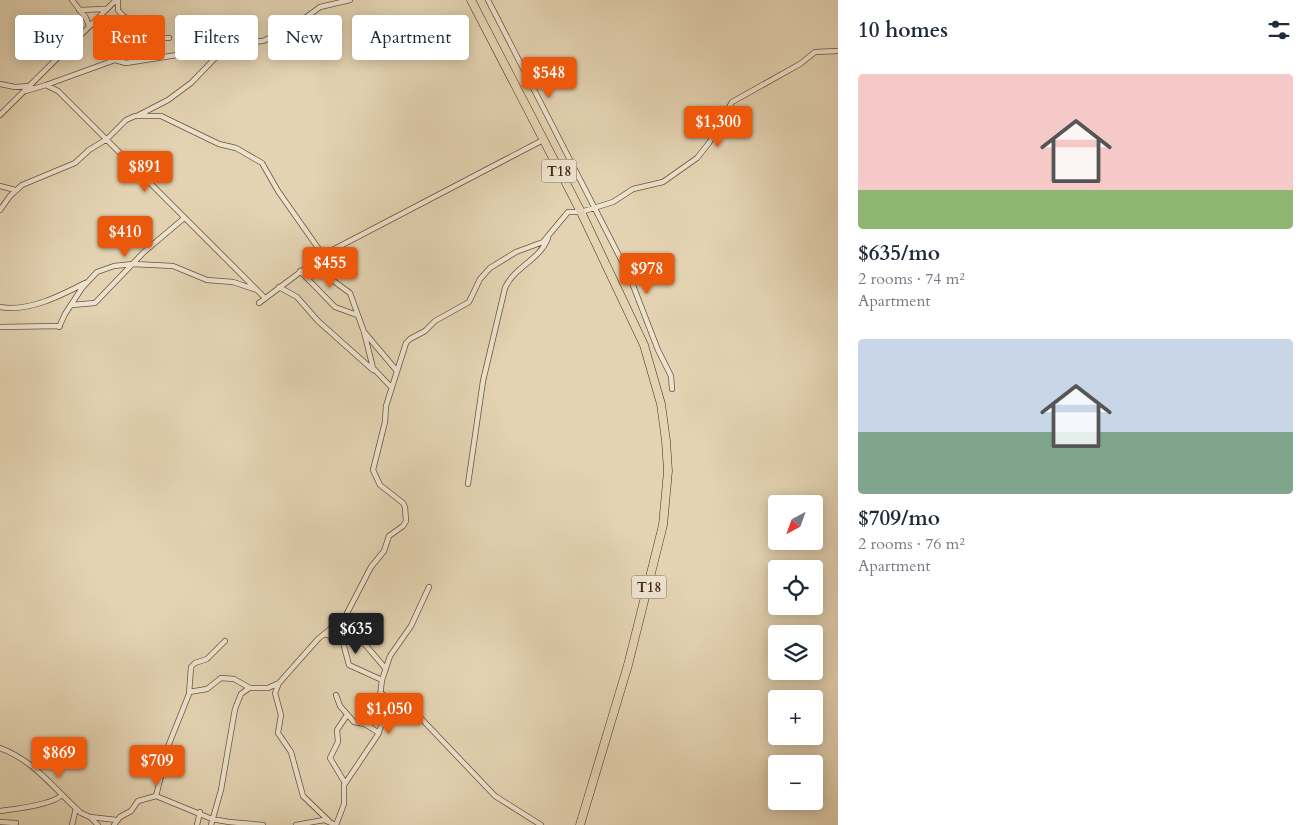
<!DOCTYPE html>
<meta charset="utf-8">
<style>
body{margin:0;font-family:Cardo,serif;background:#f6f6f7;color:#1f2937;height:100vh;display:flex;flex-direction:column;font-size:19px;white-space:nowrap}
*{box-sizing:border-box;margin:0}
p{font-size:16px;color:#747a83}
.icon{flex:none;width:28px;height:28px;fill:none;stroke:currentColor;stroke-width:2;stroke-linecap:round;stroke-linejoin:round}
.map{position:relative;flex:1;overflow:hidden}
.drawer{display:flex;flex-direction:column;background:#fff;width:475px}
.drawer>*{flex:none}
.hud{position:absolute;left:15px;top:15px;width:475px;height:45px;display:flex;gap:10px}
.needle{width:32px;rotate:221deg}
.buttons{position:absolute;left:768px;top:495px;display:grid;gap:10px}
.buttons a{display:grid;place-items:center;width:55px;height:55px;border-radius:5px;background:#fff;box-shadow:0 2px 12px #0003;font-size:25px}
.price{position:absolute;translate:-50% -42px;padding:0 11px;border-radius:5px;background:#ea580c;color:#fff;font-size:16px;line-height:32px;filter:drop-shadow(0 1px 2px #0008)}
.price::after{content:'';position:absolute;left:50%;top:30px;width:15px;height:11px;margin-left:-8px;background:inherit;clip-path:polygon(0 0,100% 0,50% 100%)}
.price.on{background:#222;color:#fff}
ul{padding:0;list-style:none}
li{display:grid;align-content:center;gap:10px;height:265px;padding:0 20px}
li span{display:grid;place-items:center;height:155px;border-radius:5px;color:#555}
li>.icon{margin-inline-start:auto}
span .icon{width:90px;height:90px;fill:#fffc;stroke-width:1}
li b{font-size:21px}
h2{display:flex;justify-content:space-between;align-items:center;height:60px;padding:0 20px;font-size:21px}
.pill{padding:0 18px;border-radius:5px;background:#fff;box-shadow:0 2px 12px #0003;font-size:18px;line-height:45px}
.pill.on{background:#ea580c;color:#fff}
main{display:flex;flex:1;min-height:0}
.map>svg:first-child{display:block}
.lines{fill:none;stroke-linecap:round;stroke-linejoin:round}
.street-casing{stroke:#6b543e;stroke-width:6}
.highway-casing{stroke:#432a17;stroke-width:9}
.street{stroke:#ede2cd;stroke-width:4.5}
.highway{stroke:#e4d3b2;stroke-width:8}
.labels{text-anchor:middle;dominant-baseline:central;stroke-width:5;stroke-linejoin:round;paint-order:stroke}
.shield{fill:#ede2cd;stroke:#76614e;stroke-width:1}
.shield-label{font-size:14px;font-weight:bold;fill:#432a17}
</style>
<main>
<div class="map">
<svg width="838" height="825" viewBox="0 0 838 825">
<rect width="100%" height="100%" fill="#e4d3b2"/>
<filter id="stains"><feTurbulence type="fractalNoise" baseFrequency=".004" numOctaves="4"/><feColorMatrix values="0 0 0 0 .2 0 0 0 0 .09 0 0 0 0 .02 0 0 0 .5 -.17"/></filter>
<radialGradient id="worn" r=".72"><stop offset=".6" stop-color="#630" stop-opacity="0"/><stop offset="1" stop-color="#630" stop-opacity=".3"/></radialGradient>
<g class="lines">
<g class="street-casing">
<path id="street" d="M72,0L86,18L89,26
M118,0V10L123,16L148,28L157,38H169
M488,0L629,275L658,350L671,376L672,389
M79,10L106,9
M0,84L15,87L31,86
M46,85L115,60L126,63L183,54L222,51
M26,91L46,85L58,91L265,298
M0,115L116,0
M137,116L168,100L191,83L220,53L241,43L263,41L294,26L320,7L350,0
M0,186L15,190
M0,210L10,196L22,185L75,163L89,150L107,139L126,120L135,116H161L219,144L236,148L262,163L278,191L323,255
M327,253L326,266L328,277L350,293L364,332L373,368L392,388
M300,271L335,307L357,315
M279,287L297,297L318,321L373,370
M259,303L323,255L543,140
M72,305L95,303L144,252L183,219
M0,307C29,312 60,296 85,283
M0,327L60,326
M59,327L65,314L82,288L97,272L114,266L133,264L173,266L207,280L233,282L257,290
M365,333L397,371
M468,484L483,381L505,288C514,267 540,260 548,238
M338,624L349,665L382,680
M324,634L341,640
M357,635L386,669
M279,683L275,693L281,715L278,733L291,752L303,796L329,821
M189,692L207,689L221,678L234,679L250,688
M382,694L398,706L414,711L495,796L541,825
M336,695L340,706L354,722L365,724L379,733L344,785V804L336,825
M379,731L385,719L379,704L382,680L390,656L411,626L429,587
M0,748C34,760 55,790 81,813L90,817L117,820
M345,783L330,758L338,742L337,730L347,715
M156,796L169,744L189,694L191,667L195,663L207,659L225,641
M0,811C15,809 52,805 62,795
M91,818L98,825
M0,822L16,823
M72,825L76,808
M114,825L120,817L131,811L138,801L156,796L212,819L229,822L263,825
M197,825L200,812
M211,825L221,790L235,709L241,694L249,688H268L279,683L318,639L345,617L371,567L384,551L389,536L403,526L406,521L405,507L403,503L380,485L373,470L385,422L386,406L406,343L410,339L425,331L435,321L469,302L480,279L490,268L516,252L543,242L568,212H581L613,202L633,189L663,182L697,158L709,143L732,102L800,64L815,52L838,51
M296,825L324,820L336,825"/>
</g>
<g class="highway-casing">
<path id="highway" d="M471,0L581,212L644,345L661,404L666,441L668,471L663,525L628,665L580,825"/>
</g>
<use href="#street" class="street"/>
<use href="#highway" class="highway"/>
</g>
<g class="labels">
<g class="shield">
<rect x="541.5" y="159.5" width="35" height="23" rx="4"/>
<rect x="631.5" y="575.5" width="35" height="23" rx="4"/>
</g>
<g class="shield-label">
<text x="559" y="171">T18</text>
<text x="649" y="587">T18</text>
</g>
</g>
<rect width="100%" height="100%" filter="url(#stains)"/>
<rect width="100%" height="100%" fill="url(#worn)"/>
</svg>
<div class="buttons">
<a><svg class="needle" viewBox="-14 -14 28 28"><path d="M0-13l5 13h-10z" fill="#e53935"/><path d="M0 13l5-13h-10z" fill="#747a83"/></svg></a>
<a><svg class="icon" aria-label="locate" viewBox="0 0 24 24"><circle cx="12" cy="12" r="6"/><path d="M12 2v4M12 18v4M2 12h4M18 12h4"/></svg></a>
<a><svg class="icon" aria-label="layers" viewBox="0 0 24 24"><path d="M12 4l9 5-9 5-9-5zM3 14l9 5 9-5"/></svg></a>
<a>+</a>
<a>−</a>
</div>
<b class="price" style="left:549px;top:99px">$548</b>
<b class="price" style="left:718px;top:148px">$1,300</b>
<b class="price" style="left:145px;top:193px">$891</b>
<b class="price" style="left:125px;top:258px">$410</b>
<b class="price" style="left:330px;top:289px">$455</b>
<b class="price" style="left:647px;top:295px">$978</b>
<b class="price on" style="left:356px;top:655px">$635</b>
<b class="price" style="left:389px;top:735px">$1,050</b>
<b class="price" style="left:59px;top:779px">$869</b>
<b class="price" style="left:157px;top:787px">$709</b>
<div class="hud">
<a class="pill">Buy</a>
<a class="pill on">Rent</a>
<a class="pill">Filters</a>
<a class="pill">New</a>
<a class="pill">Apartment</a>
</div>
</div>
<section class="drawer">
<h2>10 homes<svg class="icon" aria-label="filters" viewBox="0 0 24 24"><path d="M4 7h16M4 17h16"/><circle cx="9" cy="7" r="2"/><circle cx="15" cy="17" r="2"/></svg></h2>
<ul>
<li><span style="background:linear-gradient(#f6c9c9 75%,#8fb573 0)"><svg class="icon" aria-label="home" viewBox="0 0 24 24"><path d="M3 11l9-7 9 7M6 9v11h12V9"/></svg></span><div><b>$635/mo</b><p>2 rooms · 74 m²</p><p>Apartment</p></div></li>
<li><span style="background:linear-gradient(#c9d6e8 60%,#7fa58c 0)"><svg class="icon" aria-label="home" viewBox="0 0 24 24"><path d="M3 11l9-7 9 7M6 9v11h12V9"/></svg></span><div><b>$709/mo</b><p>2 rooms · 76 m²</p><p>Apartment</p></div></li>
</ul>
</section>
</main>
